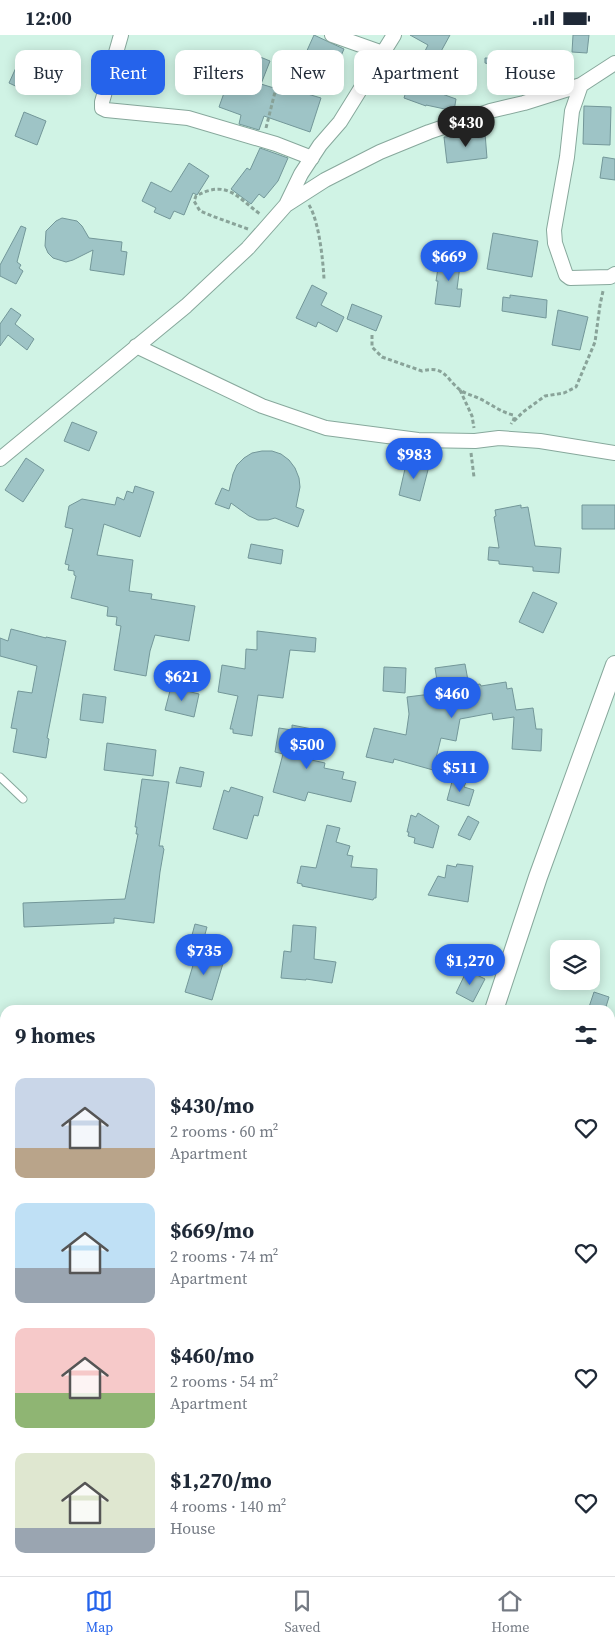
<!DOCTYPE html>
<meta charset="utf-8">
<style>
body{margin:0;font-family:"Source Serif 4",serif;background:#f2f2f3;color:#1f2937;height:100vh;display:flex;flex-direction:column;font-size:19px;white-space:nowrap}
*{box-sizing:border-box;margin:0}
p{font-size:16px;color:#747a83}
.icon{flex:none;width:28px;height:28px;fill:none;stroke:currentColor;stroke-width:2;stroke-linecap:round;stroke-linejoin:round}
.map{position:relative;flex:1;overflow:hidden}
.sheet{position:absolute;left:0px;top:970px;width:615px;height:571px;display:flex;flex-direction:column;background:#fff;border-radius:15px 15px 0 0;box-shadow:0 2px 12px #0003}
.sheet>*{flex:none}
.top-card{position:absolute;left:15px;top:15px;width:585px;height:45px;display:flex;gap:10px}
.fabs{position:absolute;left:550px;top:905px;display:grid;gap:10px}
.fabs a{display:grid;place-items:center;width:50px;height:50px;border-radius:10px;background:#fff;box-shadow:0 2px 12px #0003;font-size:25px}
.price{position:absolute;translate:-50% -42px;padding:0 11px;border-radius:18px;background:#2563eb;color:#fff;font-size:16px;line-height:32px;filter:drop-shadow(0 1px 2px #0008)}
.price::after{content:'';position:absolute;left:50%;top:30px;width:15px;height:11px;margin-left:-8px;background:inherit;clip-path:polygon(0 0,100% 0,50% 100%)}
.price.active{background:#222;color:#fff}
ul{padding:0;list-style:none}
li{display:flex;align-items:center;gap:15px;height:125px;padding:0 15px}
li span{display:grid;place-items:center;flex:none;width:140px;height:100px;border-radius:10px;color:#555}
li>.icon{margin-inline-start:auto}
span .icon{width:60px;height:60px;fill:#fffc;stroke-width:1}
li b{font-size:21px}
h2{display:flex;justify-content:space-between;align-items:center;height:60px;padding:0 15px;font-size:21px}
.tag{padding:0 18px;border-radius:10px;background:#fff;box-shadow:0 2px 12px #0003;font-size:18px;line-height:45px}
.tag.active{background:#2563eb;color:#fff}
.status{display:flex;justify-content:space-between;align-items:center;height:35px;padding:0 25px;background:#fff;direction:ltr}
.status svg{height:14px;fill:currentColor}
.dock{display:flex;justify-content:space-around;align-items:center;height:70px;border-top:1px solid #e0e1e3;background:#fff;font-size:14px;color:#747a83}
.dock a{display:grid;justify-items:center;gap:2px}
.dock .active{color:#2563eb}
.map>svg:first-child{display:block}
.building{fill:#9ec4c6;stroke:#739799}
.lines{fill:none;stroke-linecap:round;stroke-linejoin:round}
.service-casing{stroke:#87a89c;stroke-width:9}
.minor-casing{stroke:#87a89c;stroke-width:16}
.tertiary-casing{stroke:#87a89c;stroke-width:20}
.path{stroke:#89a399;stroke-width:3;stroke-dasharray:4 2.5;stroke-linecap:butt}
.service{stroke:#fff;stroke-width:7}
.minor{stroke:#fff;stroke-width:14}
.tertiary{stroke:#fff;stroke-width:18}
</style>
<div class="status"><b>12:00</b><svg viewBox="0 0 49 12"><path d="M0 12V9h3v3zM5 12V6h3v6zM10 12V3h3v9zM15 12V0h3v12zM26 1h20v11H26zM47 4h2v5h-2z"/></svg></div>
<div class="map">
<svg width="615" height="1541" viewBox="0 0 615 1541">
<rect width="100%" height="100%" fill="#d0f3e5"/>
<path class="building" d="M314,0L344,14L330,46L291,27L296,16L305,20Z
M410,0H450L433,31L421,24L428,10Z
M573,0H589L587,18L572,17Z
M532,16L560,23L557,38L548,35L546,44L517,36L516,55H489V40H493V30L485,28V23L528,24Z
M248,17L270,26L261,49L290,58L291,54L321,63L310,97L264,81L259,95L239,89L241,80L219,72L230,41L248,44L240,40Z
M19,26L33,33L24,55L9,48Z
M409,47L456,64L454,76L426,70V71L404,63Z
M584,71L611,72L610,110L583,109Z
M24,77L46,86L37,110L15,101Z
M485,98L487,123L447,128L444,102Z
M260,113L288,123L278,146L264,163L259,159L251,169L231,154L247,133L250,135Z
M603,122L615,124V145L600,143Z
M189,128L209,141L197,160L193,158L184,180L174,176L170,184L154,177L156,173L142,166L151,147L171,157Z
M62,183L77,186L82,191L89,203L122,207L121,216L127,217L124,240L90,235L93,215L73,225L66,227L53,223L48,218L45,211L46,196L56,186Z
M21,191L26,193L17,227L21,230L19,233L23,236L16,249L0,241V230Z
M493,198L538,206L532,242L487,234Z
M440,220L461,223L457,254H462L460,272L435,269L438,246H436Z
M312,250L327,258L321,270L344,282L337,297L318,287L316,292L296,283Z
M510,260L547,265L546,283L502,276L503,262L510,263Z
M352,269L382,281L376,296L347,284Z
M11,273L21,280L15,289L34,304L27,315L8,300L0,311V289Z
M558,275L588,282L580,315L552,310Z
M72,387L97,397L89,416L64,406Z
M262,416H272L281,419L289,425L295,433L299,443L300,452L296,472L304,475L298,492L275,483L268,485H258L249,481L231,468L229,474L215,469L222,453L229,456L233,439L237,430L244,423L252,418Z
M26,423L44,435L23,467L5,455Z
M407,425L429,431L420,466L399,460Z
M135,451L154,457L140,502L104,489L97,520L133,525L129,556L152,559L151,564L195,571L189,606L155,600L150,616L146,641L114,635L121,591L116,590L117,582L107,581L108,572L71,563L76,541L74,540V536L68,535L69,530L65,529L73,494L65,492L69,471L82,464L115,470L117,462L124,465L127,456L133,458Z
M521,470V473L528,472L535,511L561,513L559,538L533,536V532L499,529V526L488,525L489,512L499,513L494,482L496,481L495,475Z
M582,470H615V494H582Z
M251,509L283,515L281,529L248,523Z
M533,557L557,568L543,598L519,587Z
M11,594L46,603V602L66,606L47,703L49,704L46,723L13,717L17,694L11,693L18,656L32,658L37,631L0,621V603L8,606Z
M257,596L316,603L315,617L290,615L283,663L258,660L252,701L233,698V694H230L238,661L218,657L222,630L245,634L246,614L257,615Z
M465,629L469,651L480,649L481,651L506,647L507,654L512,653L516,675L533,673L536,694H542L541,716L512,714L514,682L493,685L492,678L460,684L456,706L441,703L433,735L394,724L393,728L366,722L374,693L406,700L409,679L407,662L439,658L435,633Z
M384,632L406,633L405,658L383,656Z
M171,652L199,659L194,682L165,675Z
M83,659L106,662L103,688L80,685Z
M292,690L312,694L307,724L325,728L324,733L344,737L342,744L356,747L351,767L308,757L305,766L273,757L283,719L275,717L279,693L292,695Z
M107,708L156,715L153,741L104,735Z
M180,732L204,737L201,752L176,748Z
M453,743L466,747L464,752L474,755L469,771L447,765Z
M142,744L169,747L159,811H163V813L164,814L160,837L154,888L114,883V888L24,892L23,868L125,864L138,799H136L137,792H135Z
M231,752L263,762L258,781L254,780L247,804L213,794L224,755L229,757Z
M418,778L439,791L433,813L414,808L415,803L408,801L409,797H407L411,780L416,782Z
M468,781L479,787L470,805L458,800Z
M327,790L340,793L336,807L350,811L347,820L353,821L351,832L377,834L376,863H374L373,865L302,851V849L297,848L301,831L316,833Z
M457,829L473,831L468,867L428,860L438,841L445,843L447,830L456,832Z
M195,889L207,892L201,914L189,911Z
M293,890L316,892L314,924L336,927L332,948L306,944V945L281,943L284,916L291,917Z
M197,917L224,925L212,965L185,957Z
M467,935L485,944L473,967L456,958Z
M594,957L609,962L605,975H588Z"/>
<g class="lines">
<g class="service-casing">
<path id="service" d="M0,742L23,764"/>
</g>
<g class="minor-casing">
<path id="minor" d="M121,0L102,67V73L106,75L188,83L276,109L312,123
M332,0L383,18
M581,50L572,76L567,122L554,195L555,208L566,240L570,243L610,242L615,239
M286,170L301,139L320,110L340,87L394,0
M136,311L262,371L326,393L418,405L475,406L499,403L540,406L615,418
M0,424L186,271L248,213L286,170L325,145L380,117L429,97L490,76L524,68L581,50L615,28
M610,1014L615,1015
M610,1135H615
M0,1397L5,1398"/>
</g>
<g class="tertiary-casing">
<path id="tertiary" d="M494,975L538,842L615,630
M293,1541L296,1536"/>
</g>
<path class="path" d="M266,93L277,49
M309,170C319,186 323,225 324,244
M248,194L212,181L200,176L194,166L196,161C227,144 237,162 260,179
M372,300V312L382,322L422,336C445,330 446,344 460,355C466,359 472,360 478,363C490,368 500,377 513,380L514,384L511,389
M460,355L472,381L474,393
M514,386L523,377L545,361L564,358L576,352L595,307L600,270L603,256
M471,418L474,442"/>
<use href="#service" class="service"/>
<use href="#minor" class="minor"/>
<use href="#tertiary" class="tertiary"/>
</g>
</svg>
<div class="fabs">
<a><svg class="icon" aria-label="layers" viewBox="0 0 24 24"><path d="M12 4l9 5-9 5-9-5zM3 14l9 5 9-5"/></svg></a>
</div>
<b class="price active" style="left:466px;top:113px">$430</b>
<b class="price" style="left:449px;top:247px">$669</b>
<b class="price" style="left:414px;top:445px">$983</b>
<b class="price" style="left:182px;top:667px">$621</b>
<b class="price" style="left:452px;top:684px">$460</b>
<b class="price" style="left:307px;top:735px">$500</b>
<b class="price" style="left:460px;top:758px">$511</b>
<b class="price" style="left:204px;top:941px">$735</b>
<b class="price" style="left:470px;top:951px">$1,270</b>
<div class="top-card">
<a class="tag">Buy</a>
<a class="tag active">Rent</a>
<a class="tag">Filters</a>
<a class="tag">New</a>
<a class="tag">Apartment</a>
<a class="tag">House</a>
</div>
<section class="sheet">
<h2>9 homes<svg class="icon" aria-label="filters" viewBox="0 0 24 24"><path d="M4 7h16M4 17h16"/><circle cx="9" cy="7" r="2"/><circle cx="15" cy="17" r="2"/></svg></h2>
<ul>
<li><span style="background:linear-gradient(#c9d6e8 70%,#b9a48a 0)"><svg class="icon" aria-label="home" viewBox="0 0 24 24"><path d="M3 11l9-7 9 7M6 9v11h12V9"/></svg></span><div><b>$430/mo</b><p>2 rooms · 60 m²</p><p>Apartment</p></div><svg class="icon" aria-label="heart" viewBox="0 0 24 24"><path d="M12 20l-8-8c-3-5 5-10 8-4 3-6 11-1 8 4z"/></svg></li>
<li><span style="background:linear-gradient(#bfe0f5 65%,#9aa5b1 0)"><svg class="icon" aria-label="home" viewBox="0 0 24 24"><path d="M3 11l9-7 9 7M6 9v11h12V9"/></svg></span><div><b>$669/mo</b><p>2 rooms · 74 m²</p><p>Apartment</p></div><svg class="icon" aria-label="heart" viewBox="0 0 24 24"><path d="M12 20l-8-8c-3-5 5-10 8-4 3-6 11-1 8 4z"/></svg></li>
<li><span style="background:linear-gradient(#f6c9c9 65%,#8fb573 0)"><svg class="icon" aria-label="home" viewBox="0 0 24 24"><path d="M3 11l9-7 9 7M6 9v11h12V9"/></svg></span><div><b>$460/mo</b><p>2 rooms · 54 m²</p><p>Apartment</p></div><svg class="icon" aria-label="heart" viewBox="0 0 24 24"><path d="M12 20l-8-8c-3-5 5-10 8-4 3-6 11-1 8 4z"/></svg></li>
<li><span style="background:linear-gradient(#dfe7d0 75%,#9aa5b1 0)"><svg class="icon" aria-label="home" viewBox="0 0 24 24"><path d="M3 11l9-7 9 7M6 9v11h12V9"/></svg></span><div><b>$1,270/mo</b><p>4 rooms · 140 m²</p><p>House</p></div><svg class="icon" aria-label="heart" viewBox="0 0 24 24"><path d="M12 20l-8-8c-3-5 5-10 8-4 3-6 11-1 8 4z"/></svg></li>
</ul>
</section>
</div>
<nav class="dock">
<a class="active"><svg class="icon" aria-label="map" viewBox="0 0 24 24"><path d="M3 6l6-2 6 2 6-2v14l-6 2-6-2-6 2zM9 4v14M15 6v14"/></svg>Map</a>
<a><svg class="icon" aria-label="saved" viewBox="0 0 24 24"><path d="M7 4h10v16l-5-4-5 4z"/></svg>Saved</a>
<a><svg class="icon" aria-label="home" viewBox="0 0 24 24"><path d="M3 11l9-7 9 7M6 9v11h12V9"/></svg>Home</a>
</nav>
